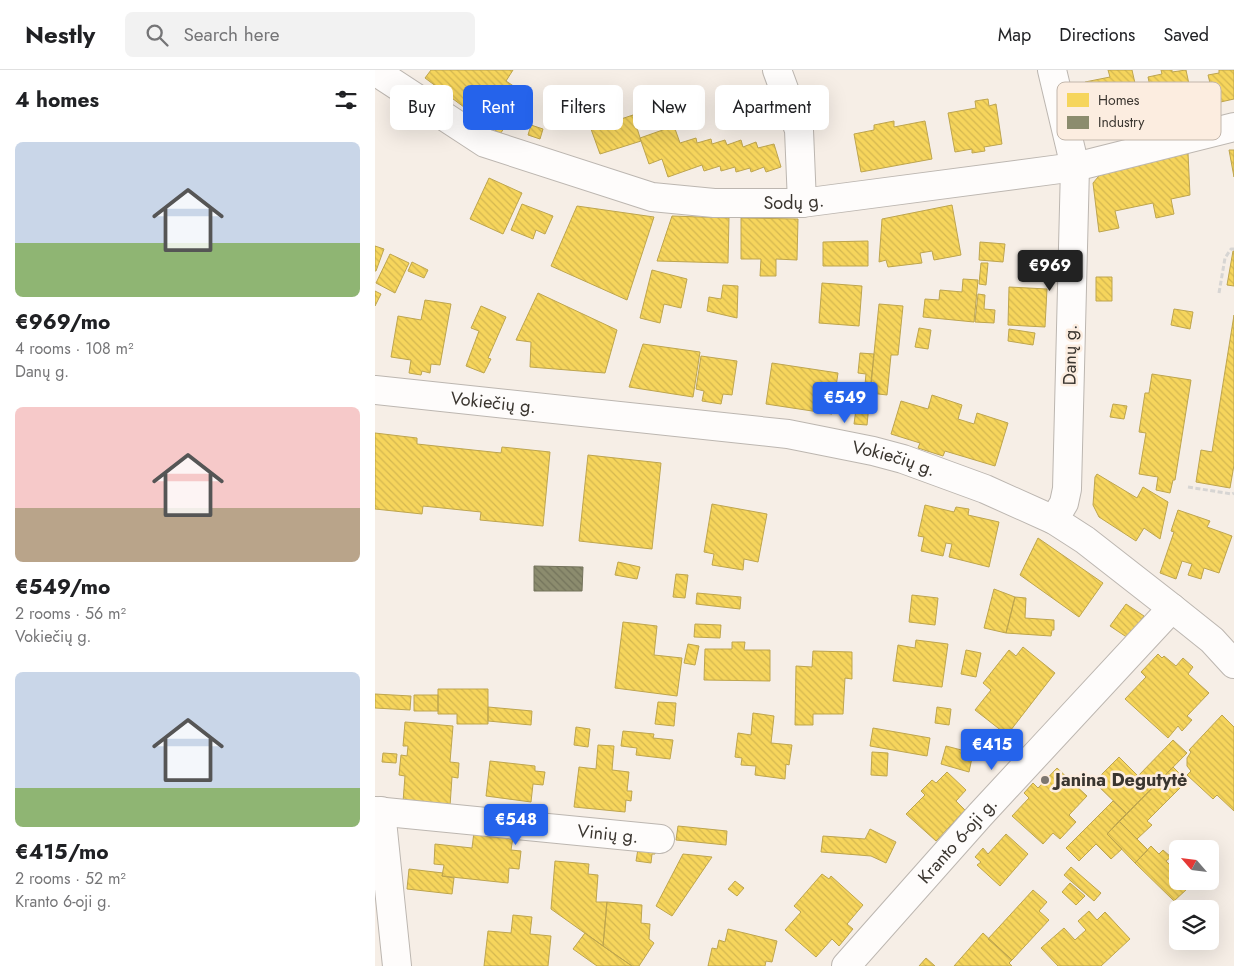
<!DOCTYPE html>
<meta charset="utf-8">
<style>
body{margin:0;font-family:Jost,sans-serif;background:#f2f2f2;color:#202124;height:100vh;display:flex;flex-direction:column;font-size:19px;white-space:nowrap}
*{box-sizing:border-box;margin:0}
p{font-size:16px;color:#757577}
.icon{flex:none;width:28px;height:28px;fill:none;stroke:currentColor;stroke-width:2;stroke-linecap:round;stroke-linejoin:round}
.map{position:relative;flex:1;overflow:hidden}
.sheet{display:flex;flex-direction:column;background:#fff;width:375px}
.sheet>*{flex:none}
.hud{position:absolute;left:15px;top:15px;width:475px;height:45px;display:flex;gap:10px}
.needle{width:32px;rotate:298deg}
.controls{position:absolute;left:794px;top:770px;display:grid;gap:10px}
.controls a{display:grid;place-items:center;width:50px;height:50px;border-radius:8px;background:#fff;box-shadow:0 5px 20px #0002;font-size:25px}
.price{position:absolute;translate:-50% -42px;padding:0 11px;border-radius:5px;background:#2563eb;color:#fff;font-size:16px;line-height:32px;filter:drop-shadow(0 1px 2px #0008)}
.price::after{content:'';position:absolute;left:50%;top:30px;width:15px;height:11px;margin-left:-8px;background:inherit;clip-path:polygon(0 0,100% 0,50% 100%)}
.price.active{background:#222;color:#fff}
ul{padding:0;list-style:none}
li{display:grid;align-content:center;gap:10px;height:265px;padding:0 15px}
li span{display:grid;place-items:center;height:155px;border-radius:8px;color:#555}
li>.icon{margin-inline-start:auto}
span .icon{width:90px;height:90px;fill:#fffc;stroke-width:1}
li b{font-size:21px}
h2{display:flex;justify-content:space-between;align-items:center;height:60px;padding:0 15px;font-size:21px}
.chip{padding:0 18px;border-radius:8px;background:#fff;box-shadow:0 5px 20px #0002;font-size:18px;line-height:45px}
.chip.active{background:#2563eb;color:#fff}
header{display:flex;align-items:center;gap:30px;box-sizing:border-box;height:70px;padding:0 25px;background:#fff;border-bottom:1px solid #e0e0e0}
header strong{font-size:24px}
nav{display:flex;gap:28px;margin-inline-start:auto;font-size:18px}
.search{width:350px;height:45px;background:#f2f2f2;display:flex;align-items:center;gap:12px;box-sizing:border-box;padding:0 18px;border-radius:8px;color:#757577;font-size:19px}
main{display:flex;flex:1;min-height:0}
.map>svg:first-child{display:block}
.homes{fill:url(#homes-back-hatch);stroke:#bea54e}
.industry{fill:url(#industry-back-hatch);stroke:#73725b}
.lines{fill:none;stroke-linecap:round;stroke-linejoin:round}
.minor-casing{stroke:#bcb6b0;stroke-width:30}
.path{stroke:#d7d5d3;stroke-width:3;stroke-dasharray:5 2.5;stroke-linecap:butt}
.minor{stroke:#fefcfb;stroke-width:28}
.poi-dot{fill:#7c766f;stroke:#fcede0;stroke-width:2}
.labels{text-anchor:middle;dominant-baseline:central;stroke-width:5;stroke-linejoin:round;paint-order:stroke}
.street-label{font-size:18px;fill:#3a352f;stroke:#fcede0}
.poi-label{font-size:18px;font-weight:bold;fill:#3a352f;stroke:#fcede0;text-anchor:start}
.key{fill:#fcede0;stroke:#c2b6ab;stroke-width:1}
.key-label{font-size:14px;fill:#3a352f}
</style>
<header>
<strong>Nestly</strong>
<div class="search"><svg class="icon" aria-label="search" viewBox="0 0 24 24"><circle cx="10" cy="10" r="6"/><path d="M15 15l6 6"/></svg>Search here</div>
<nav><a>Map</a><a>Directions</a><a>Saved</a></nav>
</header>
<main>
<section class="sheet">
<h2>4 homes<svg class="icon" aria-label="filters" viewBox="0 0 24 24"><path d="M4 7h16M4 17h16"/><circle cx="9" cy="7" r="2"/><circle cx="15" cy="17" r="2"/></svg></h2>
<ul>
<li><span style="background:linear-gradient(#c9d6e8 65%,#8fb573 0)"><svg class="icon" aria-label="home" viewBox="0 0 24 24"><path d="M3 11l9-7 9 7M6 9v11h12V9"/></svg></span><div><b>€969/mo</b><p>4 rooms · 108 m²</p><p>Danų g.</p></div></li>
<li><span style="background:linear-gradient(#f6c9c9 65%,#b9a48a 0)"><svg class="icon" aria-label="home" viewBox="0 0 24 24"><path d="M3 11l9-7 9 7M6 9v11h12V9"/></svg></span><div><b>€549/mo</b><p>2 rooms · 56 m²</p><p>Vokiečių g.</p></div></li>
<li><span style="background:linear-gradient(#c9d6e8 75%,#8fb573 0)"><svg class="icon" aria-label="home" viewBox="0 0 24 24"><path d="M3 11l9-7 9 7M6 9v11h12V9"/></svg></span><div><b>€415/mo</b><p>2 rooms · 52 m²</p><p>Kranto 6-oji g.</p></div></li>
</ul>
</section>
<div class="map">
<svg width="859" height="896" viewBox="0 0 859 896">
<defs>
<pattern id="homes-back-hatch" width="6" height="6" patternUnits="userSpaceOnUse" patternTransform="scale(1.25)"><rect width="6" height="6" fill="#f6d55c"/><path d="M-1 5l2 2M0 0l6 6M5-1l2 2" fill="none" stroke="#d4b750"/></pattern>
<pattern id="industry-back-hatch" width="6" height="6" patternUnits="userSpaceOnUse" patternTransform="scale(1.25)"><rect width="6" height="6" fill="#8c8c6e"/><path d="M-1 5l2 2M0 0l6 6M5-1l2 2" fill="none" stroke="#73735b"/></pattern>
</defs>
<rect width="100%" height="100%" fill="#f6eee6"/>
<path class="homes" d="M56,0H138L131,11L143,19L145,16L155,24L143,39L147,43L140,53L135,50L125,64L50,8Z
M733,0H757L769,53L721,64L716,42L708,43L703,21L712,19L710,12L735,7Z
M786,0H797V2L811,0L819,38L781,45L773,7L787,4Z
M844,0H859V29L841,33L842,37L824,41L820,21L836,17L833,5L844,3Z
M613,29L614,36L621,34L627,74L609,77L610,81L597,83V79L580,82L573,43L601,38L600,31Z
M258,45L266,71L225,84L216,59Z
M519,51V57L550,51L557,89L486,102L479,64L499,60V55Z
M156,55L168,59L165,69L153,65Z
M299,56L305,73L321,68L322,73L336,69L337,74L350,70L352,75L366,70L368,77L381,72L383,78L399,74L406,97L391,102L389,97L376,102L375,98L361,102L360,97L346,101L345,96L329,101L327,95L293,107L287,89L274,94L265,68Z
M854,80H859V107Z
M813,83L815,125L796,129L799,144L781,148L778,133L740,141L744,158L724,162L718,113L728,101Z
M114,108L147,123L128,164L95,149Z
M147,134L178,146L170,164L161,160L158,169L136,160Z
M577,135L586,185L559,190L557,181L545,183L547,193L513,197L511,190L504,192L507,149Z
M202,136L279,147L252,230L176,196Z
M297,146L354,148L353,193L282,191Z
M366,148L423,149L422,190L401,189V206H385L386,189H366Z
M493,171V196H448V172Z
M605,172L630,174L628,192L604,190Z
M0,176L9,179L1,201H0Z
M858,181H859V216L852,215Z
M15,184L34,193L20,223L1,213Z
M37,192L53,200L49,208L33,201Z
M606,193H613L611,215L604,214Z
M277,200L312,209L306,238L289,234L285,253L265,248Z
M721,207H737V231H721Z
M588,209L603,210L599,252L548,247L550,229L564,230L565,220L587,222Z
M447,213L487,216L484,256L444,253Z
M348,215L363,216L362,248L332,241L334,227L346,229Z
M634,217L672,219L670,257L633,255Z
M0,221L6,224L0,236Z
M163,223L242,260L230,303L155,297L156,272L141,270Z
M603,224L610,225L609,239L620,240L619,253L600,252Z
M50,230L76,234L65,295L56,294L55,303L47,301L46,305L34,303L36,290L16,287L23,246L46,250Z
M504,234L528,236L523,285H516L512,325L495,323Z
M106,236L131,247L113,288L116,289L109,303L91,296L104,261L96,258Z
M799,239L818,242L815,259L796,255Z
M859,245V395L855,418L821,412L826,380L837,382Z
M544,258L556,260L553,279L540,277Z
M634,259L660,263L658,275L633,271Z
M268,274L325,282L318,327L254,317Z
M485,283L499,284L492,355L479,354L483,324L489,325L491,304L483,303Z
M326,286L362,291L357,325L348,324L346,334L327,331L329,321L321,319Z
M397,293L463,303L457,344L391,334Z
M777,304L816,310L800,410H798L795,423L781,420L783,407L764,404L771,363L764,362L770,323H774Z
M557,325L587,335L583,349L599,354L602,343L633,353L620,396L570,381L568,386L543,378L545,373L516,364L526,331L553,339Z
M738,334L752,336L749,349L735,347Z
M0,363L42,368V374L126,383L127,377L175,382L168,456L105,450L106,442L48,436L47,444L0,439Z
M213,385L286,393L277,479L204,471Z
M722,404L762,428L768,417L793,432L785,469L769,458L761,471L724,447L718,435L720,407Z
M337,434L392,444L383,492L369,489L368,500L337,495L339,484L329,482Z
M550,435L579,442L581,437L594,439L593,445L624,452L614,497L574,487L577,474L571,473L568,486L546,481L549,467L543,466Z
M803,440L835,451L832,457L857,466L844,503L829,498L826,509L813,505L817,494L807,491L801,509L785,503L799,462L796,461Z
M663,468L728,513L704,547L645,505Z
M243,492L265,497L262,509L240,505Z
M301,504L313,505L310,528L298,527Z
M619,519L640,527L631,563L609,558Z
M322,523L366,527L365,539L321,534Z
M537,525L563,528L560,555L534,552Z
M640,527L651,528L650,548L679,550V560H677L676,566L631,563Z
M751,534L769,546L753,568L735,556Z
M248,552L282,556L279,585L307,588L302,626L240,618Z
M320,554L346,555L345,568L319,567Z
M541,570L573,574L567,617L518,611L523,575L540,578Z
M357,572H370L369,580H395V611L329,610L330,579H357Z
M313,574L324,576L320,595L309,593Z
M648,577L680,603L632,665L600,640L616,620L608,613L634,580L641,586Z
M591,580L606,583L601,607L586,604Z
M438,581L477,582V609L470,608L468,644H438V655H420L421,596L437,597Z
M783,584L787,588L789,586L801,596L808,588L818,597L813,604L834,623L812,646L817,650L807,661L803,656L793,668L750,629L771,607L766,602Z
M63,619H113V654H82V644H63Z
M0,624L36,626L35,640L0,638Z
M39,625H63V641H39Z
M283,632L301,633L299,656L280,654Z
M113,637L157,641L156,655L113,651Z
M562,637L576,639L574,655L560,653Z
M378,643L399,646L396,673L417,675L414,695L411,694L410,709L380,705L381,696L366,695L367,688L360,687L363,663L376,665Z
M847,645L859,657V741L842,725L838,729L812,705L816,701L812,696V688L816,682L814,680Z
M30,652L78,656L75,692L84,693L83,708L77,707L75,736L28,732L30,706L24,705L26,685L32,686L33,676H28Z
M201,657L215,659L213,677L199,675Z
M498,658L555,668L552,686L495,676Z
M248,661L279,664L278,668L298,670L295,689L261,685L262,678L246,676Z
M798,670L812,683L752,744L719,712L744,687L763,706Z
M223,675L239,676L237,700L254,702L252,721H257L256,731L251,730L250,742L199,737L204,697L221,699Z
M571,676L598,683L594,702L566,694Z
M497,682L513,683L512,706L496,705Z
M8,683L22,684L21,693L7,692Z
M115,691L160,696V701L170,702L168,715L158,714L156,732L111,726Z
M798,697L812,711L772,751L777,755L762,769L744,751Z
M682,698L712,726L694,745L701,752L685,769L678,763L668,774L637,746L654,728L649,723L658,713L663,718Z
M572,702L591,720L581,731L590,740L561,771L531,744L550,725L546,721L557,710L561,713Z
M738,731L752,744L732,764L747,779L736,789L721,774L704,791L691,778Z
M744,751L773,780L760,793L732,764Z
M303,756L352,761L351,775L301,770Z
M495,759L521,772L511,793L496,786L446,782L448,766L490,769Z
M99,762L138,767L136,780L146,781L144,799L134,798L133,813L67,806L69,795L59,794L60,774L97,778Z
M631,764L653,784L625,816L602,795L606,792L600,787L608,778L613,784Z
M264,773L281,775L280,784H277L276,793L261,791Z
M776,776L784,784L788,780L796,787L791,791L802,802V811H809L806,814L812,819L799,831L760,793Z
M308,784L337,787L297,846L281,836Z
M180,791L214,794L213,804L223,805L221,832H232L228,876L176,839Z
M696,797L726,823L719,831L689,805Z
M34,799L68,803L67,806L79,808L77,824L32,819Z
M447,804L454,809L456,806L488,835L472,854L478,859L464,876L457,869L441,887L410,860L426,842L419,836Z
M360,811L369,818L362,826L353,819Z
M695,813L710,826L701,835L687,822Z
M658,820L672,832L664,841L674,850L637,890L613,869Z
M232,832L267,835L266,853L275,854L274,869L279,873L264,896H257L228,876Z
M714,841L722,850L730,842L755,869L726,896H683L666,878L689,858L700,870L711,860L703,851Z
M138,845L157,847L155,864L176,866L173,896H109L113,861L136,863Z
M353,859L402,871L397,892L391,891L390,896H333L337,878L342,879L344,870L350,872Z
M210,863L228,876L257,896H222L198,879Z
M608,863L637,890L634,893L637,896H579Z
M551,888L560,896H544Z"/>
<path class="industry" d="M159,496L208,497L207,521H159Z"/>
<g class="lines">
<g class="minor-casing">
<g id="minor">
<path d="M402,0L424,60L427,133"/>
<path d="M677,0L700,97L692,419L689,433L679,450"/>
<path id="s1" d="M0,1L110,73L277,127L339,133H427L700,97L859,57"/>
<path id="s2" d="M0,320L413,364L498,381L528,389L610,419L679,450L710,470L797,538L837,570L859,594"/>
<path id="s3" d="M0,741L285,769"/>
<path d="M6,741L22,896"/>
<path id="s4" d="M471,896L605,745L797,538"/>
</g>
</g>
<path class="path" d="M844,223L850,188L856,179H859
M813,417L857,424L859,423"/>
<use href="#minor" class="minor"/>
</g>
<circle class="poi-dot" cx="670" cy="710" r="5"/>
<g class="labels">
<g class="street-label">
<text stroke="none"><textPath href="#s1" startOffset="449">Sodų g.</textPath></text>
<text transform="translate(695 285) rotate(-89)">Danų g.</text>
<text stroke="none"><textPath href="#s2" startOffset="119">Vokiečių g.</textPath></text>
<text stroke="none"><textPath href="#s2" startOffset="524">Vokiečių g.</textPath></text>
<text stroke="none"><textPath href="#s3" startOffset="234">Vinių g.</textPath></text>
<text stroke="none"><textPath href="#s4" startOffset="168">Kranto 6-oji g.</textPath></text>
</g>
<g class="poi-label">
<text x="680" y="710">Janina Degutytė</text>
</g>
</g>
<rect x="682" y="12" width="164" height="58" rx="8" class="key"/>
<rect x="692" y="23" width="22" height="14" fill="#f6d55c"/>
<rect x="692" y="46" width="22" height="13" fill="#8c8c6e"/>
<g class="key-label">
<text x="723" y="35">Homes</text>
<text x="723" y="57">Industry</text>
</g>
</svg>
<div class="controls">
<a><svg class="needle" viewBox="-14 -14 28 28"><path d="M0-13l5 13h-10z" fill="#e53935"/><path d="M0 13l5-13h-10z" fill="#757577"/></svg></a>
<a><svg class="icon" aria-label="layers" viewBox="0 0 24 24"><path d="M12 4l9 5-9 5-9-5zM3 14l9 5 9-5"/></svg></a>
</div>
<b class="price active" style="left:675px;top:222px">€969</b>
<b class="price" style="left:470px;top:354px">€549</b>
<b class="price" style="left:617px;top:701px">€415</b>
<b class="price" style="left:141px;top:776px">€548</b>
<div class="hud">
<a class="chip">Buy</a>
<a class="chip active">Rent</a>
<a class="chip">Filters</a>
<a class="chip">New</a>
<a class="chip">Apartment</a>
</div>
</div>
</main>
